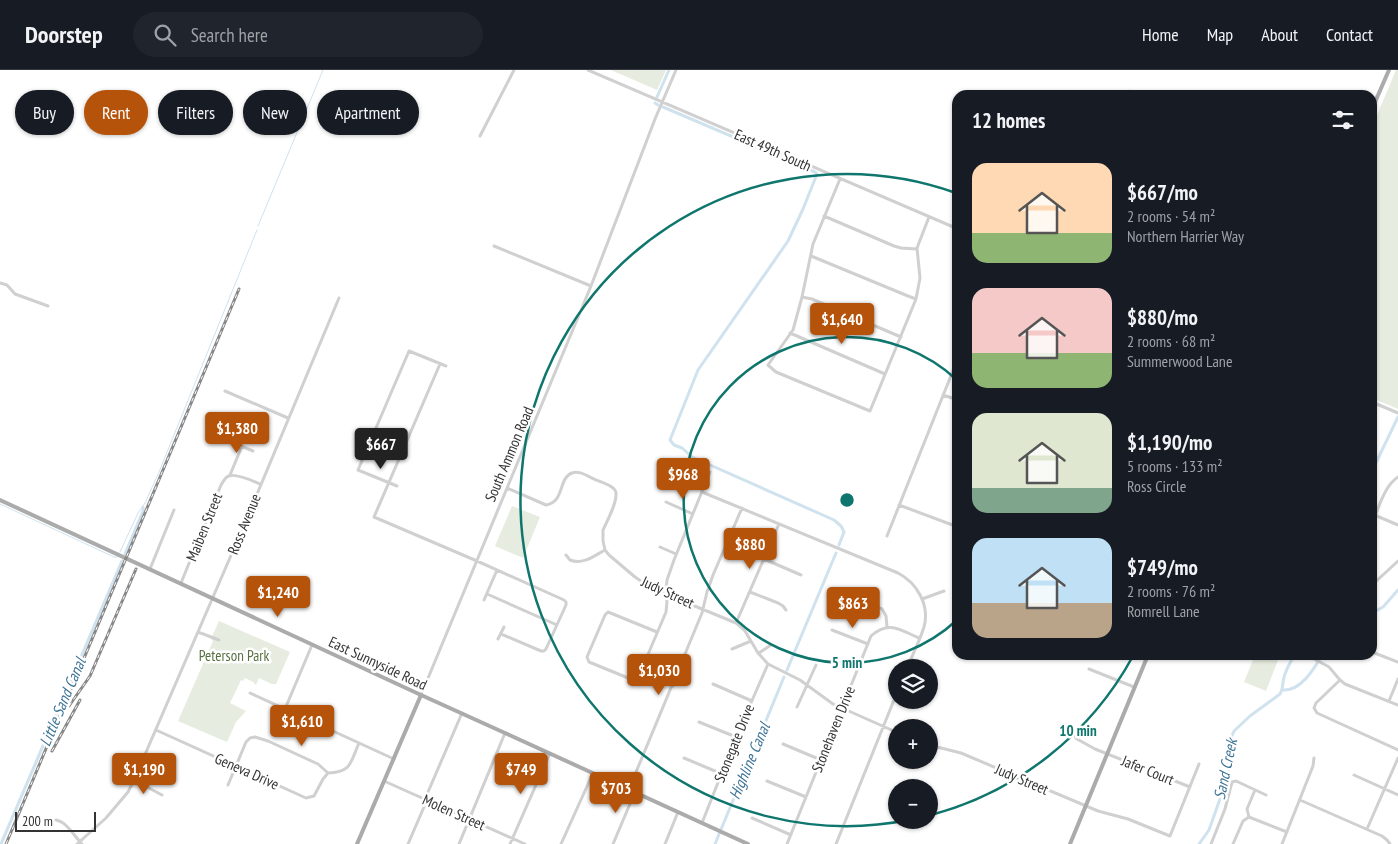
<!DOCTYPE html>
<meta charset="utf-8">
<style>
body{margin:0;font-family:"PT Sans Narrow",sans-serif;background:#20242c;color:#f1f3f6;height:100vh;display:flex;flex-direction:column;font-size:19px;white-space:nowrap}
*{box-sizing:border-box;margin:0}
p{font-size:16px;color:#9ea1a6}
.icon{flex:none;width:28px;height:28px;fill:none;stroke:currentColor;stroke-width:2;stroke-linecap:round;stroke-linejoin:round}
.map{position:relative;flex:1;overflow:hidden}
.details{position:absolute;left:952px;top:20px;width:425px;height:570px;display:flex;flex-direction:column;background:#171b24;border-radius:15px;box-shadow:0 1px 4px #0004}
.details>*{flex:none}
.hud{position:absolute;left:15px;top:20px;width:475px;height:45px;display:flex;gap:10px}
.fabs{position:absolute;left:888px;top:589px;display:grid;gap:10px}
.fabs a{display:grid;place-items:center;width:50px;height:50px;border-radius:50%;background:#171b24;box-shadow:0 1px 4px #0004;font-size:25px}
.scale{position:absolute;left:15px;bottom:12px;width:81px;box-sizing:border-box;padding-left:5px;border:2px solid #333;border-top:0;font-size:14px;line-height:18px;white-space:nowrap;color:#333;-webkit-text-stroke:4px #fff;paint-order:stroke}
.price{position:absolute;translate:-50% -42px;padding:0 11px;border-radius:5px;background:#b45309;color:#fff;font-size:16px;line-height:32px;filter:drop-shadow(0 1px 2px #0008)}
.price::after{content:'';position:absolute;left:50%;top:30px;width:15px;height:11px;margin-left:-8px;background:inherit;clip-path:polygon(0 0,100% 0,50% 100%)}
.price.current{background:#222;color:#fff}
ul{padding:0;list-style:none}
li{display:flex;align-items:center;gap:15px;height:125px;padding:0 20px}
li span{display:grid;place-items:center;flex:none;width:140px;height:100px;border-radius:15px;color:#555}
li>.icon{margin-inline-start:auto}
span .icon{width:60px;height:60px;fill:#fffc;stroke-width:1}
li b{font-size:21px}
h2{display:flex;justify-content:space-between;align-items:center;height:60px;padding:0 20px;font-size:21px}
.pill{padding:0 18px;border-radius:22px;background:#171b24;box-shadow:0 1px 4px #0004;font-size:18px;line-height:45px}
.pill.current{background:#b45309;color:#fff}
header{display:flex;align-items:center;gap:30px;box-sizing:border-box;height:70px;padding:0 25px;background:#171b24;border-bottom:1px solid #363941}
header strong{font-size:24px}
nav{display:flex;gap:28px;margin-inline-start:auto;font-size:18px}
.search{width:350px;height:45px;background:#20242c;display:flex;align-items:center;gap:12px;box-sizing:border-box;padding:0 18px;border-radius:28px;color:#9ea1a6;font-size:19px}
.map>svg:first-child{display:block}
.green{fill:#e6ecdf}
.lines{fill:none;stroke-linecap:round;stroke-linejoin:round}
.stream{stroke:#cfe2ee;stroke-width:1}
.canal{stroke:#cfe2ee;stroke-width:3}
.minor{stroke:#d0d0d0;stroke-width:3}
.major{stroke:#ababab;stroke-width:4}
.rail-casing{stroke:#888;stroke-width:3}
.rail{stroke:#fff;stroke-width:1;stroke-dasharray:4;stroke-linecap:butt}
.ring{fill:none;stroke:#0f766e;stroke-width:2.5}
.labels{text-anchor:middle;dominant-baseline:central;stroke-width:5;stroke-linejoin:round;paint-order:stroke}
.street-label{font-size:15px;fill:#333;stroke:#fff}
.park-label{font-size:15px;fill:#56703f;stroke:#fff}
.water-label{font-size:16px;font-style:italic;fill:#3f7597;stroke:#fff}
.centre{fill:#0f766e;stroke:#fff;stroke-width:2.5}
.ring-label{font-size:15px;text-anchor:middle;font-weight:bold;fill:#0f766e;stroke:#fff;stroke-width:5;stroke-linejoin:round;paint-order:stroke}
</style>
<header>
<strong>Doorstep</strong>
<div class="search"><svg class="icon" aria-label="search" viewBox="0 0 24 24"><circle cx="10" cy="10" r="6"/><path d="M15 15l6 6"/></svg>Search here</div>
<nav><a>Home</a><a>Map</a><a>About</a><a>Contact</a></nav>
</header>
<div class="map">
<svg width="1398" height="774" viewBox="0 0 1398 774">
<rect width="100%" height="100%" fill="#fff"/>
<path class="green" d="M611,0H666L657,20Z
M1396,0H1398V339L1372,328L1373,55Z
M512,436L540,447L523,488L495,476Z
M219,551L290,582L276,614H272L259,608L256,615L253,612L245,608L243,611L241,610L230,633L246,641L236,652L227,672L178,651L213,571L211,569Z
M1255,585H1280L1266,621L1244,612Z"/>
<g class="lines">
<path class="stream" d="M258,156L323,0
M0,434L114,487H117
M120,482L138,443L145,433L159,402L257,160"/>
<path class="canal" d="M657,27L669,0
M655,33L658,35
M663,37L815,102L817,104L803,139L788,171L698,300L670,370L674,375L682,378L692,387L834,450L841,456L844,462L839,475
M1372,401L1398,347
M125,484L143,441V437
M1372,543L1383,537L1398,520
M787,600L836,483
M1283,620C1301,621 1314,599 1322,585
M1,774L122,491
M715,774L784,607
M1199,774L1209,760L1226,712L1228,701L1229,673L1234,661L1250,646L1280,624C1283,619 1282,618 1283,612C1284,602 1290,594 1294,585"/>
<path class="minor" d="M588,0L958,159
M1128,25L1130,21
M480,66L514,0
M840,109L813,174L802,227L793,260L768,295L776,302L870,341L916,229L920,208L917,178L929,147
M824,146L894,176L901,178L917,179
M494,176L591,216
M811,186L908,226L916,229
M0,213L7,215L15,224L48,236
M802,227L812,229L901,267
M790,263L885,304
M440,294L374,447L477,491L564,530L566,532V535L546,579L544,581H541L501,564
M225,321L288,348
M943,325L958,330
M1372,332L1398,343
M229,371L253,381
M230,405L242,376
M397,416L358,400L409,281L446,296
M507,418L546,435C565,432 558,408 572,403C579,400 587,406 594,409C600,412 611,414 615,420C620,428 607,451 603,460V471L605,480L609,485L635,507L651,518L736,553L745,561L758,583L768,594L800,610L833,634L896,662
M702,422L898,503C917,513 930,535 924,557C920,570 913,584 907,598
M666,432L693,444
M899,435L958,457
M1372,444L1398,455
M1372,453C1379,438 1384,416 1398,407
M887,466L958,288
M660,477L676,484
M566,485L570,490C583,495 594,486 605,480
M764,489L801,505
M150,499L174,440
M181,513L221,415C223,412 225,407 229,406C236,403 253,411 260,414
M1372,515L1398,491
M750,522L778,533L783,536L786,540
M487,524L557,555
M846,525L882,539L886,546L887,557
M922,529L944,521
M484,530L497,500
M736,553L779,454
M832,560L868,574
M198,562L219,570
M657,562L608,542L605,545L587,587L589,592L633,610H636L638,608L666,542L667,532L666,523L667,510L674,490L710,402
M498,569L504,557
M732,579L751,571
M1372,582L1398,592
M759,583L771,575
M1307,585L1329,597L1340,610L1345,614L1398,635
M1089,599L1134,617
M640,602L673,616
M1340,610L1316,633L1314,638L1317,643L1398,680
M713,614L752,631
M250,623L394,689
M421,625L591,216L655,49L676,0
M1389,631L1398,609
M797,637L816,595
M285,639L312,575
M699,652L736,667
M316,654L324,637
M156,660L306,728L314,726L323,709L328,703
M1073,664L1077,669L1095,679L1190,717
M783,674L821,690
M929,675L961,683L1098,741L1128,749L1170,766L1199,694
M684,688L722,704
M1354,705L1398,725
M134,710L162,725
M384,711L525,774
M767,711L806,727
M228,715L246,672L250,668L255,667L268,671L318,694L328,703C352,702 350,693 359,673
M629,719L702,543L707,522L713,505L742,438
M425,729L462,643
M1300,730L1382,766L1387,770L1390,774
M1249,747L1287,762
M752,748L791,765
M56,750C67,752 74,766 82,774
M702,753L736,667L768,594
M1367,759L1398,688
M77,774L106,748L128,722L134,710L245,453L339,228
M408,774L427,730
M459,774L505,663
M510,774L550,683
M561,774L593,703
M613,774L635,722
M665,774L678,742
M787,774L871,566C889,550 900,560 919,568
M836,774L896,625
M1211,774L1225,739L1232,712L1236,711L1266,725
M1233,774L1243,751L1249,747L1247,739L1255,720
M1282,774L1313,696L1314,688"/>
<path class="major" d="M1372,39L1389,0
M0,430L421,625L505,663L748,774
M357,774L421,625
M1070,774L1148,585"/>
<g class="rail-casing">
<path id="rail" d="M69,636L90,606L136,499
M52,681L80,630
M6,774L239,219"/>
</g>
<use href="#rail" class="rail"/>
</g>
<g class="ring">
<path d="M957 550A163 163 0 1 1 957 310"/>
<path d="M1133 586A326 326 0 0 1 931 745M909 750A326 326 0 1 1 956 123"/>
</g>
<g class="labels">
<g class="street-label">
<text transform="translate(773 80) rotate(24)">East 49th South</text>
<text transform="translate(509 384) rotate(-67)">South Ammon Road</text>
<text transform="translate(244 454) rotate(-68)">Ross Avenue</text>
<text transform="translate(204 457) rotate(-68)">Maiben Street</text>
<text transform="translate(668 522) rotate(25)">Judy Street</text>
<text transform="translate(378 593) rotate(25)">East Sunnyside Road</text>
<text transform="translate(833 659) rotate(-68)">Stonehaven Drive</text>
<text transform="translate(734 673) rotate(-68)">Stonegate Drive</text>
<text transform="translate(1148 700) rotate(22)">Jafer Court</text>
<text transform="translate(247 701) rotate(24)">Geneva Drive</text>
<text transform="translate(1022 709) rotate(23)">Judy Street</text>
<text transform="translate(454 742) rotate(24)">Molen Street</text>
</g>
<g class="park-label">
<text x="234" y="585">Peterson Park</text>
</g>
<g class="water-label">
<text transform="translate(62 632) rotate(-67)">Little Sand Canal</text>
<text transform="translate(749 691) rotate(-67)">Highline Canal</text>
<text transform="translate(1225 699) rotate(-78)">Sand Creek</text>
</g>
</g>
<circle cx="847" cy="430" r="8" class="centre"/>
<g class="ring-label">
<text x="847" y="598">5 min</text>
<text x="1078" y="666">10 min</text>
</g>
</svg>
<div class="fabs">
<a><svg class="icon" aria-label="layers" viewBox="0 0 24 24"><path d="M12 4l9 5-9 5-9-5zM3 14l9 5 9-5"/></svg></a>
<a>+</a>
<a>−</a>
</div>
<div class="scale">200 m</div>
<b class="price" style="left:842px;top:275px">$1,640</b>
<b class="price" style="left:237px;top:384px">$1,380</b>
<b class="price current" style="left:381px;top:400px">$667</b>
<b class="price" style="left:683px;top:430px">$968</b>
<b class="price" style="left:750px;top:500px">$880</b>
<b class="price" style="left:278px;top:548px">$1,240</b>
<b class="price" style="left:853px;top:559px">$863</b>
<b class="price" style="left:659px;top:626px">$1,030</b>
<b class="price" style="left:302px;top:677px">$1,610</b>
<b class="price" style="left:144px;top:725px">$1,190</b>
<b class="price" style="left:521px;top:725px">$749</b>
<b class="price" style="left:616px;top:744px">$703</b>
<div class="hud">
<a class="pill">Buy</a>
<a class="pill current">Rent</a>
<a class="pill">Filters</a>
<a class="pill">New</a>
<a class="pill">Apartment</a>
</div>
<section class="details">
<h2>12 homes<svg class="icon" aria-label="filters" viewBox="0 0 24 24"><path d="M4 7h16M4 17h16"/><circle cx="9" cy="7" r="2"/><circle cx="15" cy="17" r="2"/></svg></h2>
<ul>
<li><span style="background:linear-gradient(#ffd9b3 70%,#8fb573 0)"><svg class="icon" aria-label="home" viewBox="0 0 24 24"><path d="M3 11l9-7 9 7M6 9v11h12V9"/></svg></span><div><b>$667/mo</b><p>2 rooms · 54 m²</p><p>Northern Harrier Way</p></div></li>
<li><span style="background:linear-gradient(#f6c9c9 65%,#8fb573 0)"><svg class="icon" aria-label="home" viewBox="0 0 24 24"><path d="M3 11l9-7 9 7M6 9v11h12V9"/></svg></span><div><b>$880/mo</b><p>2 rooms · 68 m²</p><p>Summerwood Lane</p></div></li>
<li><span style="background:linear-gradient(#dfe7d0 75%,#7fa58c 0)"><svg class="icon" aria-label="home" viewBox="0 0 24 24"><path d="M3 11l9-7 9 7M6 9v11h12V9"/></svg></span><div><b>$1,190/mo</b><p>5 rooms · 133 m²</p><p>Ross Circle</p></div></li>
<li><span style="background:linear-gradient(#bfe0f5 65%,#b9a48a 0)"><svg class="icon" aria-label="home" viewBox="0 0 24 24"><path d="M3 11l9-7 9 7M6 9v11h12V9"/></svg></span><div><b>$749/mo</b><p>2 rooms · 76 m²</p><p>Romrell Lane</p></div></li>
</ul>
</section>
</div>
